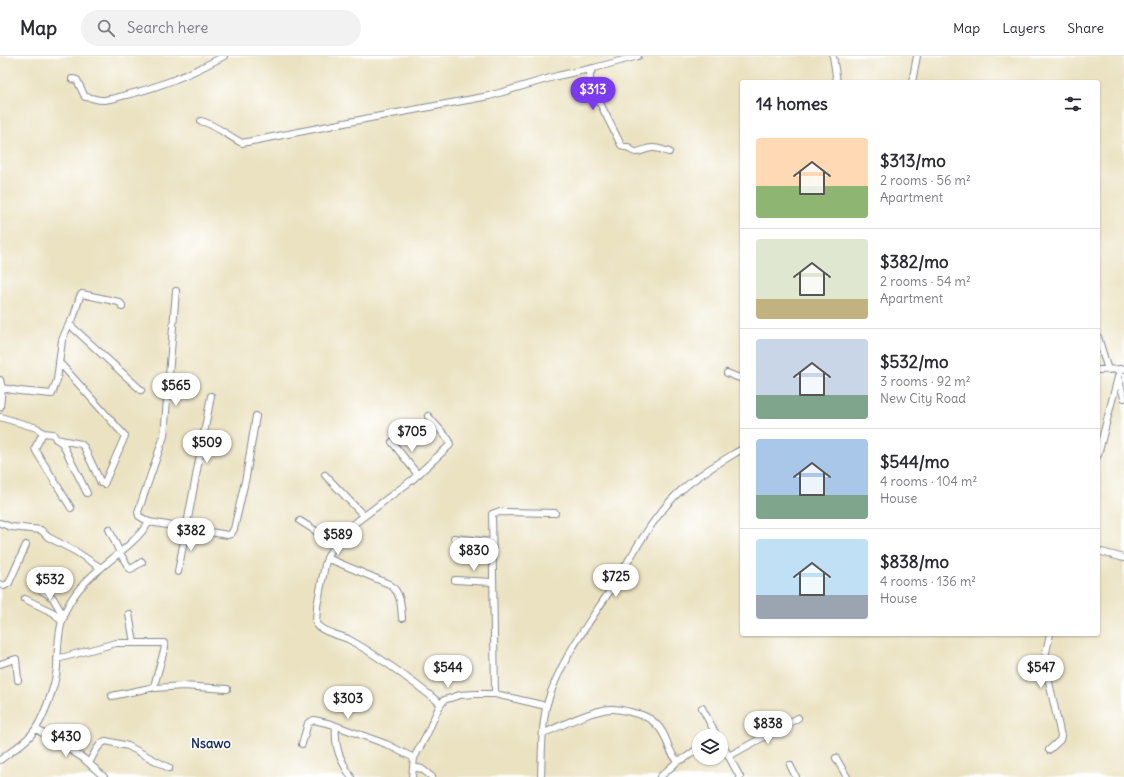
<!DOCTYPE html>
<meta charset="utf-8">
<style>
body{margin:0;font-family:Delius,sans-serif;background:#f2f2f3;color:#2b2b33;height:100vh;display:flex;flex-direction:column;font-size:15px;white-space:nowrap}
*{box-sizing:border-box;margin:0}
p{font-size:13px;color:#7c7c81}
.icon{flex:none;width:22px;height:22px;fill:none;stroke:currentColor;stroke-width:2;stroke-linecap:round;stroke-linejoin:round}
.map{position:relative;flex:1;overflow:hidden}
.panel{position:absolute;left:740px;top:24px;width:360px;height:556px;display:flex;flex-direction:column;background:#fff;border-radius:4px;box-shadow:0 1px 3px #0004}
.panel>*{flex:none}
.buttons{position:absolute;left:692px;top:673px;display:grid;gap:8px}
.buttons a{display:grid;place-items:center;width:36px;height:36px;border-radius:50%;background:#fff;box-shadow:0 1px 3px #0004;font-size:20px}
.price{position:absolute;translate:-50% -34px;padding:0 9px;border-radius:14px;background:#fff;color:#222;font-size:13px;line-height:26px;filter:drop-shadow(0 1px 2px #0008)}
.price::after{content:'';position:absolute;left:50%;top:24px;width:12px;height:9px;margin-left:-6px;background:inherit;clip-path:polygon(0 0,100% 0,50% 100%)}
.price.active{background:#7c3aed;color:#fff}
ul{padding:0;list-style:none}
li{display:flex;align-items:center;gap:12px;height:100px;padding:0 16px}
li+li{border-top:1px solid #e1e1e2}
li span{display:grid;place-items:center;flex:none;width:112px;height:80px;border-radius:4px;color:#555}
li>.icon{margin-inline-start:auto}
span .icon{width:48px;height:48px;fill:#fffc;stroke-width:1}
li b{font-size:17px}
h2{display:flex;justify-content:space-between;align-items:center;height:48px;padding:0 16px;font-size:17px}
header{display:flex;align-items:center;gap:24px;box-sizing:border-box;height:56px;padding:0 20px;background:#fff;border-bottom:1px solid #e1e1e2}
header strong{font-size:19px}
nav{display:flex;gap:22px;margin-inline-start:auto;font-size:14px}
.search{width:280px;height:36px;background:#f2f2f3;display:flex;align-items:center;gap:10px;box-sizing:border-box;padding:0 14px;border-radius:22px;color:#7c7c81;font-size:15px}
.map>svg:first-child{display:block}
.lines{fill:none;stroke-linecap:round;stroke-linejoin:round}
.minor-casing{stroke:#838890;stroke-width:8}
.minor{stroke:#fff;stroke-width:6}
.labels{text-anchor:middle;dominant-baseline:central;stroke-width:3;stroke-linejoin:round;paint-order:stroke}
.quarter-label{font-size:13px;font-weight:bold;fill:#1b2f5e;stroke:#fff}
</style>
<header>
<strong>Map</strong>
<div class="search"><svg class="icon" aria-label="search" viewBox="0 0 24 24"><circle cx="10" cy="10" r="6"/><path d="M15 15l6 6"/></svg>Search here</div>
<nav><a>Map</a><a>Layers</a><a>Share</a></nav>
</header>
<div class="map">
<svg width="1124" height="721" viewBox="0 0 1124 721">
<rect width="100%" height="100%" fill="#fff"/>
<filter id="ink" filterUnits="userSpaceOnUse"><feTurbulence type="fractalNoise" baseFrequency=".025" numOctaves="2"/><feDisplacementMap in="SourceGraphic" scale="8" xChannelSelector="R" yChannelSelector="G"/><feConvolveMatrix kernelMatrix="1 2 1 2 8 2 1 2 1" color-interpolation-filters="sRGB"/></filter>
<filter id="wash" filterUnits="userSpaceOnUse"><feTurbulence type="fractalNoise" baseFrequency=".012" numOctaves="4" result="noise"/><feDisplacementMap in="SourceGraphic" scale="16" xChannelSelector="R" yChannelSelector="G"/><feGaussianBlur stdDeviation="0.9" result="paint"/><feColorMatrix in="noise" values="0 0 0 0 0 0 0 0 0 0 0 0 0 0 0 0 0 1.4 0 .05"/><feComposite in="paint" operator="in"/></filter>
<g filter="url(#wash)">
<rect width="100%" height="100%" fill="#ebe2c1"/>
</g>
<g filter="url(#ink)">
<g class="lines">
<g class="minor-casing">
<path id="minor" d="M638,0L594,12L590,17V25L593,33L621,89L624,91H628C637,102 643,91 654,92C659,92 665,95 669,96
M833,0L837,26
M72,23L77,24L85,41C92,41 98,45 105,44C112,43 120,41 126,39C160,31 193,17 224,0
M912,26L917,0
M201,65C216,69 228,80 242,87L370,62L489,40L557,20L594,12
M176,235L164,380L138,456L139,460L149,466L228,479L231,478L234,473L246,421L256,360
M69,268L141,334
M1098,281L1108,314
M1121,313L1118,321L1124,342
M1098,314L1124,313
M727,317L742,323
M0,324L2,332L0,351
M2,332L19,335L52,338L57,324L62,284L69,268L74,260L80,240L82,238L119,246L122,249V251
M428,360L449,384L450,389L412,424L347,473L335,487L327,502L325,509L317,550L316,567C319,575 339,579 348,583C381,601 411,624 441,648
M0,361L37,372L43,377L53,378L56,383L62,387L87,437
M43,377L35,392L36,395L71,452
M56,383L81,388L84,391L101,427L104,428L125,380L59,306
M392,386L418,419
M1098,399L1118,321
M325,419L364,460
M300,465L335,487
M0,467L11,471L41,474L48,481L75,495L101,512
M109,473L120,497L129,512L131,513L142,506
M454,482L492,486
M1098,495L1124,502
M327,502L389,528C401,536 401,549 402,562
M178,516L211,340
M455,524L492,526
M0,528L4,530L9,527L26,489
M35,530L53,542L64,561
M25,543L54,557L62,566
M129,558L134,587
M57,603L116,587H164L165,591L154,630L155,632L183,630L227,633
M0,608L16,603L18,624
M495,638L492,458L497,456L555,457
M112,640L155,631
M702,652L717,680
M336,670C334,691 340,703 351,721
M36,673L83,702L104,721
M544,677C563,669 590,655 610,653C619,652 629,656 638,658C650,661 659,668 665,681C667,686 672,702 678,704C684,705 694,695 699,691
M721,686L740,721
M302,688L308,667L314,664L331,668L386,688L414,702
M1049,694L1060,684L1061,680L1047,617L1045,601L1050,578
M729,700L798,662
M836,702L847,721
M0,704C10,696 22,689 31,679C42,667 56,629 57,611C58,589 58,566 70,546C89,513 128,498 149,466
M89,707C93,700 98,687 106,685L128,690L169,712
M790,709L796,721
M413,711L422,713L432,721
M412,721L414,702L427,678L438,653L444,644L460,639L475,638H495L546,650
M541,721C542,699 541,670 547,648C560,603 590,566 615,527C632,499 652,463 675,440C694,421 719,407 742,393
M660,721L679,704"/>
</g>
<use href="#minor" class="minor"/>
</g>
</g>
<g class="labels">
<g class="quarter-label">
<text x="211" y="687">Nsawo</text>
</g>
</g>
</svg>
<div class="buttons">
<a><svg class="icon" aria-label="layers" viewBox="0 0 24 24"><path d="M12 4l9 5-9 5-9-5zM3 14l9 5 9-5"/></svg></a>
</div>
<b class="price active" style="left:593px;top:55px">$313</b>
<b class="price" style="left:176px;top:351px">$565</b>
<b class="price" style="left:412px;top:397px">$705</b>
<b class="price" style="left:207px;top:408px">$509</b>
<b class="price" style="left:191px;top:496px">$382</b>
<b class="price" style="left:338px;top:500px">$589</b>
<b class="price" style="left:474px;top:516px">$830</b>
<b class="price" style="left:616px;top:542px">$725</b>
<b class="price" style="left:50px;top:545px">$532</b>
<b class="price" style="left:448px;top:633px">$544</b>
<b class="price" style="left:1041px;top:633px">$547</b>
<b class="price" style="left:348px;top:664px">$303</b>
<b class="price" style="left:768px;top:689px">$838</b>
<b class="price" style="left:66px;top:702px">$430</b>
<section class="panel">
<h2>14 homes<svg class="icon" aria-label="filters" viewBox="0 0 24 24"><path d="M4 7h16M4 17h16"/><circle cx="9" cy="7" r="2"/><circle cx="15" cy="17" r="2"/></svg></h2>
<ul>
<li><span style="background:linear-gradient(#ffd9b3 60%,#8fb573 0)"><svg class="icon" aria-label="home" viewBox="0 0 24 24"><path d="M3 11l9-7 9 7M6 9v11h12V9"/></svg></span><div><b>$313/mo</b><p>2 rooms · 56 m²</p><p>Apartment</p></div></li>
<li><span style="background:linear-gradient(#dfe7d0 75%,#c2b280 0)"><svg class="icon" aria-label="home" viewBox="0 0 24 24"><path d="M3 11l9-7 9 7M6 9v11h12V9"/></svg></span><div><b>$382/mo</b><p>2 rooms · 54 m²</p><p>Apartment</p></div></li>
<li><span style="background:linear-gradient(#c9d6e8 70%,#7fa58c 0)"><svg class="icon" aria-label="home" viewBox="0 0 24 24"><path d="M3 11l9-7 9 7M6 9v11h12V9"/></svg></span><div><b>$532/mo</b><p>3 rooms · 92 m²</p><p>New City Road</p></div></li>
<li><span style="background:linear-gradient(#a9c7e8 70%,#7fa58c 0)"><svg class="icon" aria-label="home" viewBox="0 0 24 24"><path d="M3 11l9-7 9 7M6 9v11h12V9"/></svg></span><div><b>$544/mo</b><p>4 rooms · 104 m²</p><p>House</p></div></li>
<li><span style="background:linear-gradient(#bfe0f5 70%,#9aa5b1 0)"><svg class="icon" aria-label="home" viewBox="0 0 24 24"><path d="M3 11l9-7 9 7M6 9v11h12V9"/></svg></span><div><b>$838/mo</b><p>4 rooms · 136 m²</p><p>House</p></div></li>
</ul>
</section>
</div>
